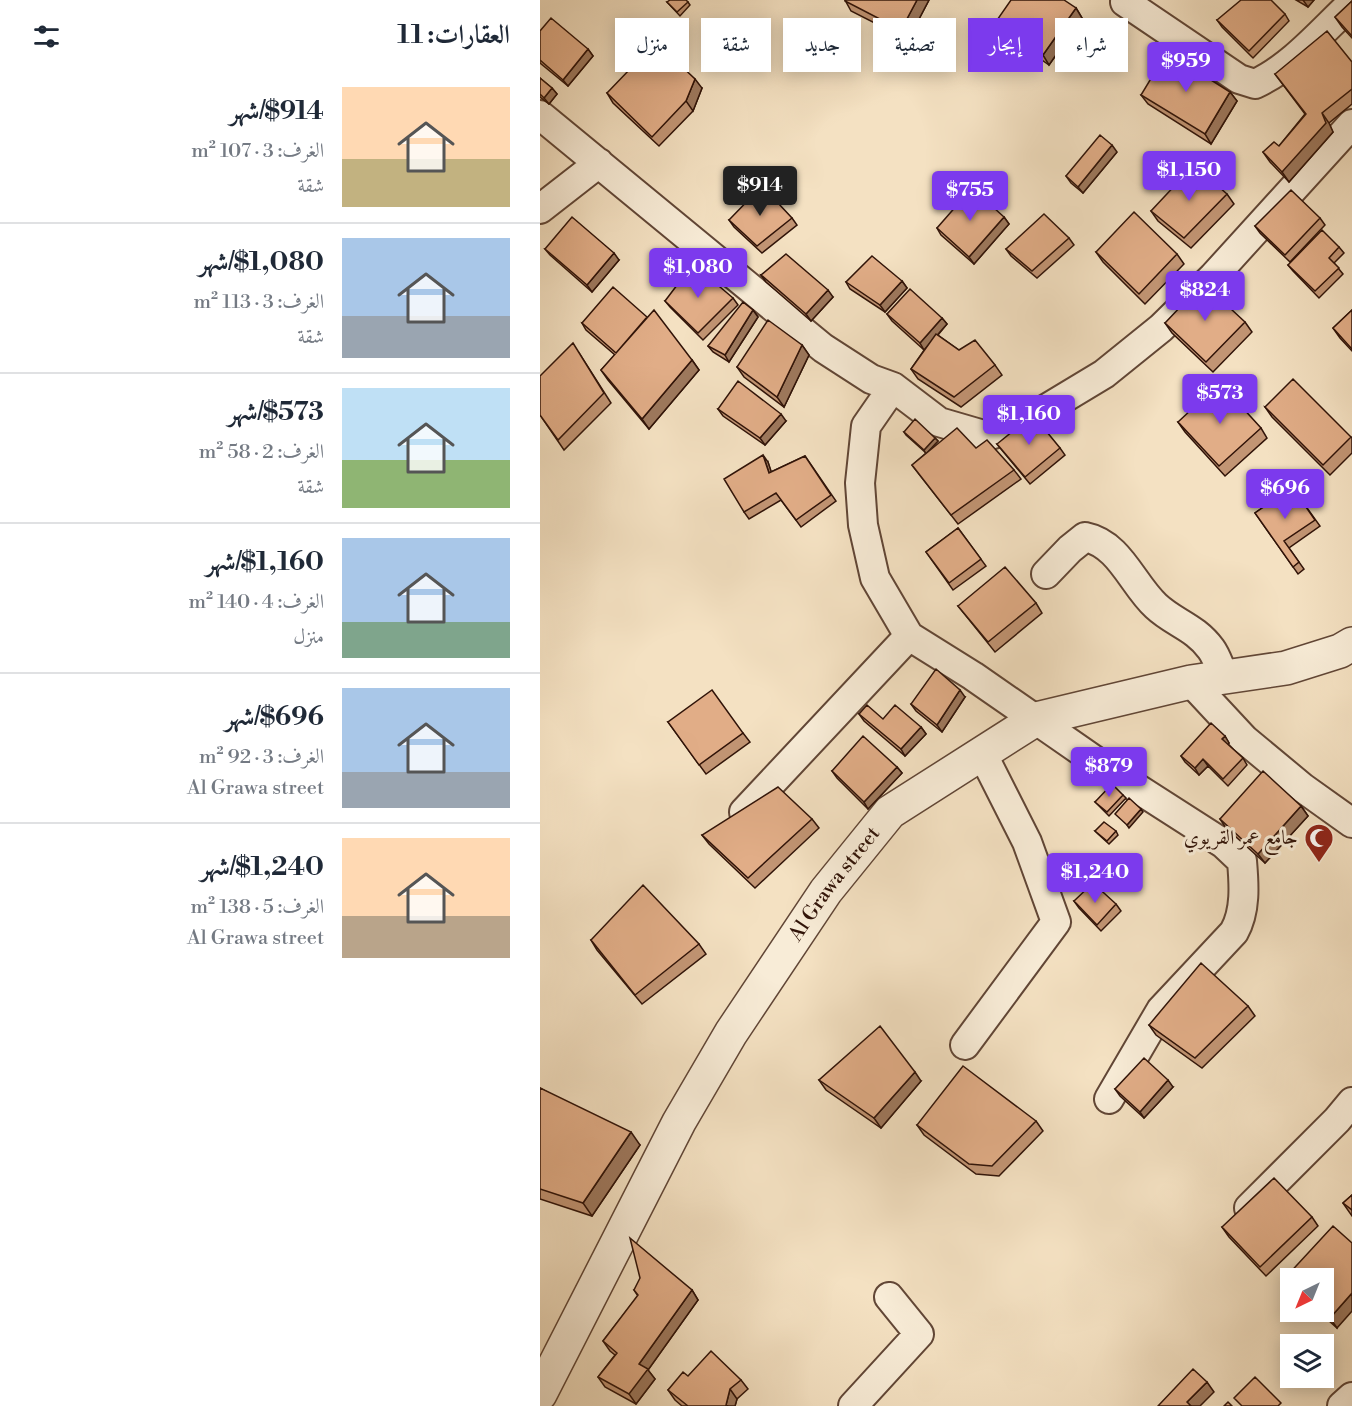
<!DOCTYPE html>
<html lang="ar">
<meta charset="utf-8">
<style>
body{margin:0;font-family:"Libre Bodoni",Amiri,serif;background:#f6f6f7;color:#1f2937;direction:rtl;height:100vh;display:flex;flex-direction:column;font-size:22px;white-space:nowrap}
*{box-sizing:border-box;margin:0}
p{font-size:20px;color:#747a83}
.icon{flex:none;width:33px;height:33px;fill:none;stroke:currentColor;stroke-width:2;stroke-linecap:round;stroke-linejoin:round}
.map{position:relative;flex:1;overflow:hidden;direction:ltr}
.panel{display:flex;flex-direction:column;background:#fff;width:540px}
.panel>*{flex:none}
.banner{position:absolute;left:18px;top:18px;width:570px;height:54px;direction:rtl;display:flex;gap:12px}
.needle{width:39px;rotate:223deg}
.fabs{position:absolute;left:740px;top:1268px;display:grid;gap:12px}
.fabs a{display:grid;place-items:center;width:54px;height:54px;border-radius:0px;background:#fff;box-shadow:0 3px 15px #0003;font-size:30px}
.price{position:absolute;translate:-50% -51px;padding:0 14px;border-radius:6px;background:#7c3aed;color:#fff;font-size:20px;line-height:39px;filter:drop-shadow(0 2px 3px #0008)}
.price::after{content:'';position:absolute;left:50%;top:36px;width:18px;height:14px;margin-left:-9px;background:inherit;clip-path:polygon(0 0,100% 0,50% 100%)}
.price.on{background:#222;color:#fff}
ul{padding:0;list-style:none}
li{display:flex;align-items:center;gap:18px;height:150px;padding:0 30px}
li+li{border-top:2px solid #e0e1e3}
li span{display:grid;place-items:center;flex:none;width:168px;height:120px;border-radius:0px;color:#555}
li>.icon{margin-inline-start:auto}
span .icon{width:72px;height:72px;fill:#fffc;stroke-width:1}
li b{font-size:26px}
h2{display:flex;justify-content:space-between;align-items:center;height:72px;padding:0 30px;font-size:26px}
.chip{padding:0 21px;border-radius:0px;background:#fff;box-shadow:0 3px 15px #0003;font-size:21px;line-height:54px}
.chip.on{background:#7c3aed;color:#fff}
main{display:flex;flex:1;min-height:0}
.map>svg:first-child{display:block}
.lines{fill:none;stroke-linecap:round;stroke-linejoin:round}
.minor-casing{stroke:#614636;stroke-width:32}
.tertiary-casing{stroke:#614636;stroke-width:36}
.minor{stroke:#f8ecd7;stroke-width:28}
.tertiary{stroke:#f8ecd7;stroke-width:33}
.wall{fill:#c29574;stroke:#301308;stroke-width:1.5}
.shaded-wall{fill:#9e795e;stroke:#301308;stroke-width:1.5}
.building{fill:#e1ad87;stroke:#301308;stroke-width:1.5}
.labels{text-anchor:middle;dominant-baseline:central;stroke-width:6;stroke-linejoin:round;paint-order:stroke}
.poi-label{font-size:20px;fill:#301308;stroke:#f8ecd7;text-anchor:end}
.street-label{font-size:20px;fill:#301308;stroke:#f8ecd7}
</style>
<main>
<div class="map">
<svg width="812" height="1406" viewBox="0 0 812 1406">
<rect width="100%" height="100%" fill="#f4e1c2"/>
<filter id="stains"><feTurbulence type="fractalNoise" baseFrequency=".00333" numOctaves="4"/><feColorMatrix values="0 0 0 0 .2 0 0 0 0 .09 0 0 0 0 .02 0 0 0 .5 -.17"/></filter>
<radialGradient id="worn" r=".72"><stop offset=".6" stop-color="#630" stop-opacity="0"/><stop offset="1" stop-color="#630" stop-opacity=".3"/></radialGradient>
<g class="lines">
<g class="minor-casing">
<path id="minor" d="M585,2L699,79L715,84C752,67 782,31 812,3
M0,115L283,348L331,379L353,387L399,422L447,436L476,427L564,374L621,328L673,277L812,124
M0,209L59,163
M353,387L326,426L320,483L323,525L335,578L369,636L433,676L567,769L684,844L702,861C704,884 706,911 694,932L621,1010L569,1099
M506,574L530,549L545,537C580,544 592,584 616,606C634,623 655,627 671,649C677,657 680,669 685,678
M651,682L704,739L763,788L812,823
M204,812L369,636
M425,1045L516,922L487,842L442,753
M709,1208L797,1120L812,1102
M313,1406L379,1334L349,1297
M802,1406L812,1397"/>
</g>
<g class="tertiary-casing">
<g id="tertiary">
<path id="s1" d="M0,1394L139,1122L191,1033L286,891L350,812L496,719L651,682L746,668L800,651L812,644"/>
</g>
</g>
<use href="#minor" class="minor"/>
<use href="#tertiary" class="tertiary"/>
</g>
<path class="wall" d="M305,0H389L368,40L311,11Z
M756,0H774L768,7Z
M812,1V38L802,27L795,17Z
M127,2H148L150,5L140,16Z
M536,8L542,18L509,65L462,32L455,23Z
M745,14L749,21L713,58L682,27L677,20Z
M0,31L48,49L53,56L28,86L0,63Z
M812,62V104L789,123L793,132L749,182L730,162L723,152L739,146L765,114L735,74Z
M0,78L12,88L17,94L9,104L0,97Z
M162,88L153,111L119,146L73,103L67,93Z
M690,92L697,101L671,144L608,104L601,95Z
M577,152L543,193L531,183L526,176Z
M687,194L694,204L651,248L618,221L611,211Z
M464,217L469,224L434,264L401,235L397,228Z
M252,218L257,225L222,253L194,227L189,220Z
M780,218L785,225L750,262L720,233L715,226Z
M529,238L534,245L497,278L471,256L466,249Z
M799,247L804,253L794,263L803,274L779,298L753,271L748,265Z
M5,249L79,260L52,292L10,255Z
M556,252L637,254L644,264L605,304L563,262Z
M221,275L293,297L271,321L226,282Z
M362,281L367,288L345,312L310,289L306,282Z
M193,298L198,305L163,340L130,307L125,301Z
M213,310L218,317L189,362L173,352L168,346Z
M812,310V351L800,338L793,328Z
M347,314L402,318L407,324L398,335L419,350L455,365L462,375L421,407L378,379L371,369L387,346L384,350L352,321Z
M705,322L712,332L673,372L632,333L625,323Z
M42,323L152,360L159,370L109,429L68,380L61,370L75,355L46,330Z
M262,345L269,355L244,407L204,377L197,367Z
M39,353L71,403L24,450L0,415Z
M725,407L811,437L812,438V453L790,475L732,417Z
M178,409L246,421L225,445L183,416Z
M638,422L721,428L727,438L685,476L645,432Z
M364,432L395,438L398,441L388,451L436,448L474,470L481,479L418,524L372,465L386,453L366,435Z
M457,444L520,448L525,455L490,484Z
M265,456L296,501L261,527L241,500L209,519L204,512L228,462L231,472Z
M752,487L780,526L749,548L764,569L758,574L715,513Z
M418,528L446,566L413,590L386,552Z
M496,603L502,613L455,652L418,606Z
M425,697L402,732L376,711L371,704Z
M319,714L381,727L386,734L365,756L324,721Z
M128,722L203,733L210,742L166,774Z
M685,736L689,743L688,745L703,758L707,765L688,786L668,766L659,775L645,762L641,756Z
M357,767L362,773L328,809L297,778L292,771Z
M583,795L586,798L569,816L555,802Z
M761,806L768,816L725,863L686,828L680,819Z
M272,819L279,828L215,888L169,844L162,835Z
M555,831H576L578,835L569,844L558,834Z
M534,901L576,904L581,911L561,931L539,908Z
M51,940L159,944L166,954L102,1004L57,950Z
M708,1006L715,1016L662,1068L616,1035L609,1025Z
M279,1080L381,1081L341,1128L286,1090Z
M633,1087L604,1118L580,1096L575,1089Z
M0,1088L100,1145L52,1216L0,1199Z
M496,1121L503,1131L459,1176L436,1174L384,1135L377,1125Z
M812,1195V1216L803,1203Z
M772,1217L778,1226L726,1276L689,1237L682,1227Z
M812,1243L797,1328L778,1311H783L750,1278V1284L745,1278Z
M94,1290H152L158,1300L108,1370L115,1379L96,1404L65,1387L58,1377L75,1355L70,1351L63,1341L98,1296Z
M148,1376L201,1380L208,1389L197,1399L195,1406H142L135,1400L128,1390Z"/>
<path class="shaded-wall" d="M377,0H389L368,40L361,30Z
M763,0H774L768,7Z
M536,8L542,18L509,65L503,55Z
M48,49L53,56L28,86L23,80Z
M155,79L162,88L153,111L146,101Z
M12,88L17,94L9,104L4,98Z
M690,92L697,101L671,144L665,134Z
M782,113L789,123L793,132L749,182L742,172Z
M572,145L577,152L543,193L538,187Z
M464,217L469,224L434,264L429,257Z
M74,253L79,260L52,292L47,285Z
M362,281L367,288L345,312L340,305Z
M288,290L293,297L271,321L266,314Z
M213,310L218,317L189,362L185,355Z
M402,318L407,324L384,350L380,343Z
M262,345L269,355L244,407L237,397Z
M152,360L159,370L109,429L102,419Z
M241,414L246,421L225,445L220,438Z
M395,438L398,441L386,454L384,450Z
M223,455L228,462L234,480L229,473Z
M420,690L425,697L402,732L397,725Z
M381,727L386,734L365,756L361,749Z
M685,736L689,743L687,746L682,739Z
M663,759L668,766L659,775L655,768Z
M357,767L362,773L328,809L324,802Z
M761,806L768,816L725,863L718,854Z
M601,809L603,812L589,828L587,825Z
M375,1072L381,1081L341,1128L334,1118Z
M628,1080L633,1087L604,1118L600,1112Z
M91,1132L100,1145L52,1216L43,1203Z
M152,1290L158,1300L108,1370L115,1379L96,1404L89,1394L99,1364Z
M812,1293V1311L797,1328L790,1318Z
M667,1382L674,1392L660,1406H650L647,1402Z
M190,1389L197,1399L195,1406H187L186,1405Z"/>
<path class="building" d="M130,0H146L148,2L137,12L127,2Z
M305,0H377L361,30L305,1Z
M471,0H524L536,8L503,55L455,23Z
M701,0H731L745,14L709,51L677,20Z
M812,1V36L795,17Z
M11,18L48,49L23,80L0,60V31Z
M787,31L812,62V89L782,113L786,123L742,172L723,152L734,142L739,146L766,114L735,74Z
M116,42L155,79L146,101L112,137L67,93Z
M627,52L690,92L665,134L601,95Z
M0,78L12,88L4,98L0,94Z
M560,135L572,145L538,187L526,176Z
M654,165L687,194L644,238L611,211Z
M222,186L252,218L217,246L189,220Z
M432,188L464,217L429,257L397,228Z
M751,190L780,218L745,255L715,226Z
M594,212L637,254L599,294L556,252Z
M504,214L529,238L492,271L466,249Z
M32,217L74,253L47,285L5,249Z
M782,230L799,247L789,258L799,268L775,291L748,265Z
M246,254L288,290L266,314L221,275Z
M332,256L362,281L340,305L306,282Z
M153,264L193,298L158,333L125,301Z
M663,283L705,322L666,362L625,323Z
M73,287L107,317L76,353L42,323Z
M370,289L402,318L380,343L347,314Z
M203,302L213,310L185,355L168,346Z
M114,310L152,360L102,419L61,370Z
M812,310V349L793,328Z
M228,320L262,345L237,397L197,367Z
M396,334L419,350L435,340L455,365L414,397L371,369Z
M33,343L64,393L18,440L0,415V376Z
M753,379L811,437L783,465L725,407Z
M198,381L241,414L220,438L178,409Z
M680,383L721,428L679,466L638,422Z
M493,415L520,448L485,477L457,444Z
M375,419L395,438L384,450L364,432Z
M417,428L436,448L447,440L474,470L411,515L372,465Z
M223,455L229,473L265,456L291,495L256,520L236,493L204,512L184,479Z
M752,487L775,520L744,541L759,562L753,567L715,513Z
M418,528L441,559L409,583L386,552Z
M465,567L496,603L448,642L418,606Z
M396,669L420,690L397,725L371,704Z
M172,690L203,733L159,765L128,722Z
M327,705L343,719L355,705L381,727L361,749L319,714Z
M671,723L685,736L682,739L703,758L683,779L663,759L655,768L641,756Z
M323,736L357,767L324,802L292,771Z
M723,771L761,806L718,854L680,819Z
M572,784L583,795L567,812L555,802Z
M238,787L272,819L208,878L162,835Z
M589,798L601,809L587,825L575,814Z
M564,822L576,831L567,841L555,831Z
M553,883L576,904L557,925L534,901Z
M103,885L159,944L95,995L51,940Z
M661,963L708,1006L655,1058L609,1025Z
M340,1026L375,1072L334,1118L279,1080Z
M604,1058L628,1080L600,1112L575,1089Z
M423,1066L496,1121L452,1166L429,1164L377,1125Z
M0,1088L91,1132L43,1203L0,1189Z
M734,1178L772,1217L720,1267L682,1227Z
M812,1195V1210L803,1203Z
M793,1226L812,1243V1293L790,1318L782,1311H783V1278H750V1282L745,1278Z
M90,1238L152,1290L99,1364L108,1369L89,1394L58,1377L77,1353L63,1341L98,1295L94,1290L100,1278Z
M171,1351L201,1380L190,1389L186,1405L188,1406H148L128,1390L143,1372L148,1376Z
M653,1369L667,1382L647,1402L651,1406H618Z
M715,1377L741,1403L738,1406H702L694,1398Z
M688,1402L692,1406H684Z"/>
<defs>
<g id="mosque-pin" transform="scale(1.5)"><path d="M0 17L-7.5 6A9.5 9.5 0 1 1 7.5 6Z" fill="#8f2418" stroke="#f8ecd7"/><path d="M3.5-4.9A6 6 0 1 0 3.5 4.9A5 5 0 1 1 3.5-4.9Z" fill="#fff"/></g>
</defs>
<g fill-rule="evenodd">
<use href="#mosque-pin" x="779" y="838"/>
</g>
<g class="labels">
<g class="poi-label">
<text x="758" y="838">جامع عمر القريوي</text>
</g>
<g class="street-label">
<text stroke="none"><textPath href="#s1" startOffset="590">Al Grawa street</textPath></text>
</g>
</g>
<rect width="100%" height="100%" filter="url(#stains)"/>
<rect width="100%" height="100%" fill="url(#worn)"/>
</svg>
<div class="fabs">
<a><svg class="needle" viewBox="-14 -14 28 28"><path d="M0-13l5 13h-10z" fill="#e53935"/><path d="M0 13l5-13h-10z" fill="#747a83"/></svg></a>
<a><svg class="icon" aria-label="layers" viewBox="0 0 24 24"><path d="M12 4l9 5-9 5-9-5zM3 14l9 5 9-5"/></svg></a>
</div>
<b class="price" style="left:646px;top:93px">$959</b>
<b class="price" style="left:649px;top:202px">$1,150</b>
<b class="price on" style="left:220px;top:217px">$914</b>
<b class="price" style="left:430px;top:222px">$755</b>
<b class="price" style="left:158px;top:299px">$1,080</b>
<b class="price" style="left:665px;top:322px">$824</b>
<b class="price" style="left:680px;top:425px">$573</b>
<b class="price" style="left:489px;top:446px">$1,160</b>
<b class="price" style="left:745px;top:520px">$696</b>
<b class="price" style="left:569px;top:798px">$879</b>
<b class="price" style="left:555px;top:904px">$1,240</b>
<div class="banner">
<a class="chip">شراء</a>
<a class="chip on">إيجار</a>
<a class="chip">تصفية</a>
<a class="chip">جديد</a>
<a class="chip">شقة</a>
<a class="chip">منزل</a>
</div>
</div>
<section class="panel">
<h2>العقارات: 11<svg class="icon" aria-label="filters" viewBox="0 0 24 24"><path d="M4 7h16M4 17h16"/><circle cx="9" cy="7" r="2"/><circle cx="15" cy="17" r="2"/></svg></h2>
<ul>
<li><span style="background:linear-gradient(#ffd9b3 60%,#c2b280 0)"><svg class="icon" aria-label="home" viewBox="0 0 24 24"><path d="M3 11l9-7 9 7M6 9v11h12V9"/></svg></span><div><b>$914/شهر</b><p>الغرف: 3 · 107 m²</p><p>شقة</p></div></li>
<li><span style="background:linear-gradient(#a9c7e8 65%,#9aa5b1 0)"><svg class="icon" aria-label="home" viewBox="0 0 24 24"><path d="M3 11l9-7 9 7M6 9v11h12V9"/></svg></span><div><b>$1,080/شهر</b><p>الغرف: 3 · 113 m²</p><p>شقة</p></div></li>
<li><span style="background:linear-gradient(#bfe0f5 60%,#8fb573 0)"><svg class="icon" aria-label="home" viewBox="0 0 24 24"><path d="M3 11l9-7 9 7M6 9v11h12V9"/></svg></span><div><b>$573/شهر</b><p>الغرف: 2 · 58 m²</p><p>شقة</p></div></li>
<li><span style="background:linear-gradient(#a9c7e8 70%,#7fa58c 0)"><svg class="icon" aria-label="home" viewBox="0 0 24 24"><path d="M3 11l9-7 9 7M6 9v11h12V9"/></svg></span><div><b>$1,160/شهر</b><p>الغرف: 4 · 140 m²</p><p>منزل</p></div></li>
<li><span style="background:linear-gradient(#a9c7e8 70%,#9aa5b1 0)"><svg class="icon" aria-label="home" viewBox="0 0 24 24"><path d="M3 11l9-7 9 7M6 9v11h12V9"/></svg></span><div><b>$696/شهر</b><p>الغرف: 3 · 92 m²</p><p>Al Grawa street</p></div></li>
<li><span style="background:linear-gradient(#ffd9b3 65%,#b9a48a 0)"><svg class="icon" aria-label="home" viewBox="0 0 24 24"><path d="M3 11l9-7 9 7M6 9v11h12V9"/></svg></span><div><b>$1,240/شهر</b><p>الغرف: 5 · 138 m²</p><p>Al Grawa street</p></div></li>
</ul>
</section>
</main>
